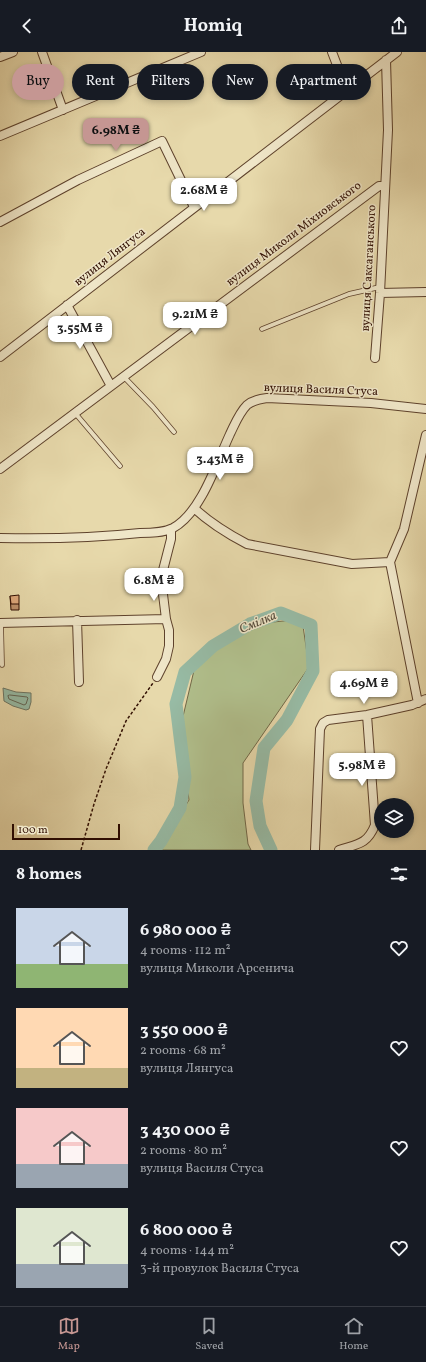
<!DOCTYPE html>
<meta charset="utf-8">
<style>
body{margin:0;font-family:Vollkorn,serif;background:#242831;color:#f1f3f6;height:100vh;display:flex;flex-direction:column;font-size:15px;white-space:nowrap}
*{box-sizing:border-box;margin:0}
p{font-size:13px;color:#9ea1a6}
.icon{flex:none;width:22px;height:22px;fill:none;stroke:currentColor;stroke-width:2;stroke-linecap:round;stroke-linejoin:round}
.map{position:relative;height:798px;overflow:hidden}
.panel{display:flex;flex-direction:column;background:#171b24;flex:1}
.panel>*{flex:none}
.top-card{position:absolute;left:12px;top:12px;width:402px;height:36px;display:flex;gap:8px}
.buttons{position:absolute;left:374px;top:746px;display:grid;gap:8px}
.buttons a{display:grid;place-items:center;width:40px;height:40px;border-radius:50%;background:#171b24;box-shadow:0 2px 6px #0003;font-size:20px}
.scale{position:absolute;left:12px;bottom:10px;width:108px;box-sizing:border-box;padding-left:4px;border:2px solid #310f02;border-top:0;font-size:11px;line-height:14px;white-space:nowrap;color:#310f02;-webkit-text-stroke:3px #efe6c8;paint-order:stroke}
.price{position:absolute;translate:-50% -34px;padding:0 9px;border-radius:8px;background:#fff;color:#222;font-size:13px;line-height:26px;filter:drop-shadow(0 1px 2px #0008)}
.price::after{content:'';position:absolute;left:50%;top:24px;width:12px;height:9px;margin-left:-6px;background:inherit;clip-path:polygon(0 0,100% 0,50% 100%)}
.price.on{background:#c59692;color:#111}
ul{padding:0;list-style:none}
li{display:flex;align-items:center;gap:12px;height:100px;padding:0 16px}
li span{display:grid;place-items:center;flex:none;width:112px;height:80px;border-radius:0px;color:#555}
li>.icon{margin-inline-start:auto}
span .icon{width:48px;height:48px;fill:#fffc;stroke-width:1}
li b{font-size:17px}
h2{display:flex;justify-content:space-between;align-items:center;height:48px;padding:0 16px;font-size:17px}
.chip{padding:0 14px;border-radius:18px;background:#171b24;box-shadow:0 2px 6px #0003;font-size:14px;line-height:36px}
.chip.on{background:#c59692;color:#111}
header{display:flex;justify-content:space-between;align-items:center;height:52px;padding:0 16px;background:#171b24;font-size:18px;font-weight:700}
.menu{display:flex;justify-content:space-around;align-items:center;height:56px;border-top:1px solid #363941;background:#171b24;font-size:11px;color:#9ea1a6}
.menu a{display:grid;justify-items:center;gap:2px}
.menu .on{color:#c59692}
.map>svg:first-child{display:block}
.green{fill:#b1c08d;stroke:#716848}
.water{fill:#97bba5;stroke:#6e7664}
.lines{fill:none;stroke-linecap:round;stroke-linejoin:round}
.shore{stroke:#646554;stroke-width:1}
.river{stroke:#97bba5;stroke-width:13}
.service-casing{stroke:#5e422c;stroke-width:5.5}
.minor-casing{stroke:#5e422c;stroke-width:10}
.path{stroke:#310f02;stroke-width:1.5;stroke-dasharray:3 2;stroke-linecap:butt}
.service{stroke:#efe6c8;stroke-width:4}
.minor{stroke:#efe6c8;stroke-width:8}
.wall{fill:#bd906a;stroke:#310f02}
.building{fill:#dca77b;stroke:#310f02}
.labels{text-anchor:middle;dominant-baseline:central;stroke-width:3;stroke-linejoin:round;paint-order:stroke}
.street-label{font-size:12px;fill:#310f02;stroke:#efe6c8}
.water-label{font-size:13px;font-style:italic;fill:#554b3b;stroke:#efe6c8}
</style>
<header><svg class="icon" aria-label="back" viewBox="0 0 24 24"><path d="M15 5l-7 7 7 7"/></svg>Homiq<svg class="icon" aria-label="share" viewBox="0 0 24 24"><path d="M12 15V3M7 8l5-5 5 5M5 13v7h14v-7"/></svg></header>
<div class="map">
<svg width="426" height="798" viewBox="0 0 426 798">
<rect width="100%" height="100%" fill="#e7d9ab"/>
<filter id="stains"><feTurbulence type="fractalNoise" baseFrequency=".005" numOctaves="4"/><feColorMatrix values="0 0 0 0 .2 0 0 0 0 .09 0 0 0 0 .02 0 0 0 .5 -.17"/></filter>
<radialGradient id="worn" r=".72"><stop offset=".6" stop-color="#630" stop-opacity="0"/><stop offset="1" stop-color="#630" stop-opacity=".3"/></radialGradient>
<path class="green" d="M302,567L309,615L243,711V751L248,792L251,798H158L189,748L180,677L196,610L245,573Z"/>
<path class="water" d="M3,636L16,640L31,641V650L29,657L26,658L13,654L4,649Z"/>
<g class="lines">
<path class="shore" d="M10,643L27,645L28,646L26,652L24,653L9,647L8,644Z"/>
<path class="river" d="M154,798L161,789L180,756L185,725L176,652L185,620L213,594L250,572L281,561L311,573L313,619L287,668L264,696L256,749L260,774L271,798"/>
<g class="service-casing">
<path id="service" d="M262,277L349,242L380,235
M124,325L153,355L174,380
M75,361L120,414
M1,571L2,613"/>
</g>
<g class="minor-casing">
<path id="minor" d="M42,0L63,58
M332,0L347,39
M0,5L13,0
M0,84L201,0
M0,170L78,128L162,89L194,155
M380,241L426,240
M67,253L111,334
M0,305L397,0
M375,306L380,241L388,78L386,8
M0,417L379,134H385
M194,456C210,471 228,482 247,492L352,512L390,510
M0,486C47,487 93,486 140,481C150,481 163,481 173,476C201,461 217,410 230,382C235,372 239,361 247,353C253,348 260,347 267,346L371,351L426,357
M77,568L79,630
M0,571L166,567
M157,625L166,607L169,594V578L166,567L161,526L171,487V477
M418,651L390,510L404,477L426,383
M315,798L320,677L323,671L328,668L367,663L412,653L426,647
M339,798C357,792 367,793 375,773L367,663"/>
</g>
<path class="path" d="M81,798L94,752L106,717L126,669L153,631"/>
<use href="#service" class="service"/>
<use href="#minor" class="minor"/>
</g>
<path class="wall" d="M10,544L19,552V558H11Z"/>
<path class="building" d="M19,543V552H11L10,544Z"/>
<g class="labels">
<g class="street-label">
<text transform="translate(294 182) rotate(-37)">вулиця Миколи Міхновського</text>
<text transform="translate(110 205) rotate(-38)">вулиця Лянгуса</text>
<text transform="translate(369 216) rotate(-87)">вулиця Саксаганського</text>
<text transform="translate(321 338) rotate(2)">вулиця Василя Стуса</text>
</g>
<g class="water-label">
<text transform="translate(258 571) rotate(-23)">Смілка</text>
</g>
</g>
<rect width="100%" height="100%" filter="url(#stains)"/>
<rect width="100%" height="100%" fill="url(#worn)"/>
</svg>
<div class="buttons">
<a><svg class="icon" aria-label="layers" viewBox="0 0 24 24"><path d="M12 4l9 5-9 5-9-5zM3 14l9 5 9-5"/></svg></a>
</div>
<div class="scale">100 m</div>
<b class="price on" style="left:116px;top:100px">6.98M ₴</b>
<b class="price" style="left:204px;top:160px">2.68M ₴</b>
<b class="price" style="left:195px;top:284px">9.21M ₴</b>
<b class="price" style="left:80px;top:298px">3.55M ₴</b>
<b class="price" style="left:220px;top:429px">3.43M ₴</b>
<b class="price" style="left:154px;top:550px">6.8M ₴</b>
<b class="price" style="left:364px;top:653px">4.69M ₴</b>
<b class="price" style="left:362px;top:735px">5.98M ₴</b>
<div class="top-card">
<a class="chip on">Buy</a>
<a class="chip">Rent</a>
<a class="chip">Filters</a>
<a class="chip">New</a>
<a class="chip">Apartment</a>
</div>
</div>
<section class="panel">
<h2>8 homes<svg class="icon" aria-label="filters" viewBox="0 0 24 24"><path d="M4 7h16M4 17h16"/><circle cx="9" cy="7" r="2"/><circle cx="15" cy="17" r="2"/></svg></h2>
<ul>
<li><span style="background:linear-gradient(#c9d6e8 70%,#8fb573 0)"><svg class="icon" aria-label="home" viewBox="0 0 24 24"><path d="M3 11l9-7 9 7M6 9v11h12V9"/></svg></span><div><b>6 980 000 ₴</b><p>4 rooms · 112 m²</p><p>вулиця Миколи Арсенича</p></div><svg class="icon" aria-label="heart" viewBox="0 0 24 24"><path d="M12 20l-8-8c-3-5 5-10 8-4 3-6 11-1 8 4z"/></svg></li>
<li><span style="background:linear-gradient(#ffd9b3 75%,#c2b280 0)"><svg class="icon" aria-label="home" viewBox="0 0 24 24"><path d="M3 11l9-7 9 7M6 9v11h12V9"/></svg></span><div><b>3 550 000 ₴</b><p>2 rooms · 68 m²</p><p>вулиця Лянгуса</p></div><svg class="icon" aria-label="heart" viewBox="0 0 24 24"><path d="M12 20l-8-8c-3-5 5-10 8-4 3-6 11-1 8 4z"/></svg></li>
<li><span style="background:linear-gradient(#f6c9c9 70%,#9aa5b1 0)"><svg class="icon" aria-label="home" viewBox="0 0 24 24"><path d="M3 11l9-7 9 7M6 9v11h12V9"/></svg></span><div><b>3 430 000 ₴</b><p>2 rooms · 80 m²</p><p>вулиця Василя Стуса</p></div><svg class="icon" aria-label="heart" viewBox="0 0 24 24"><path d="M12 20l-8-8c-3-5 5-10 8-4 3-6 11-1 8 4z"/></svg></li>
<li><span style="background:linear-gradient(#dfe7d0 70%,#9aa5b1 0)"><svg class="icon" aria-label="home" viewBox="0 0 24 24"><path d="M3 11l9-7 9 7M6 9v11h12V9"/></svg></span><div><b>6 800 000 ₴</b><p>4 rooms · 144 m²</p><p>3-й провулок Василя Стуса</p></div><svg class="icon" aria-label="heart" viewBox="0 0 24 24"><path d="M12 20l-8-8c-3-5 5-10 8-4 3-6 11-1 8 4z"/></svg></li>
</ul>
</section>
<nav class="menu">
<a class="on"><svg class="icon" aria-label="map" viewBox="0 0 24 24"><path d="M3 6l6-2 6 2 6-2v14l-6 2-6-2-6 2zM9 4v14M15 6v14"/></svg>Map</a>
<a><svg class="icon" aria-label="saved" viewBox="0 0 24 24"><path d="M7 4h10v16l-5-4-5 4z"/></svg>Saved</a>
<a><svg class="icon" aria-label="home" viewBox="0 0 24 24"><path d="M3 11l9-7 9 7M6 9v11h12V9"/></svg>Home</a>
</nav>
